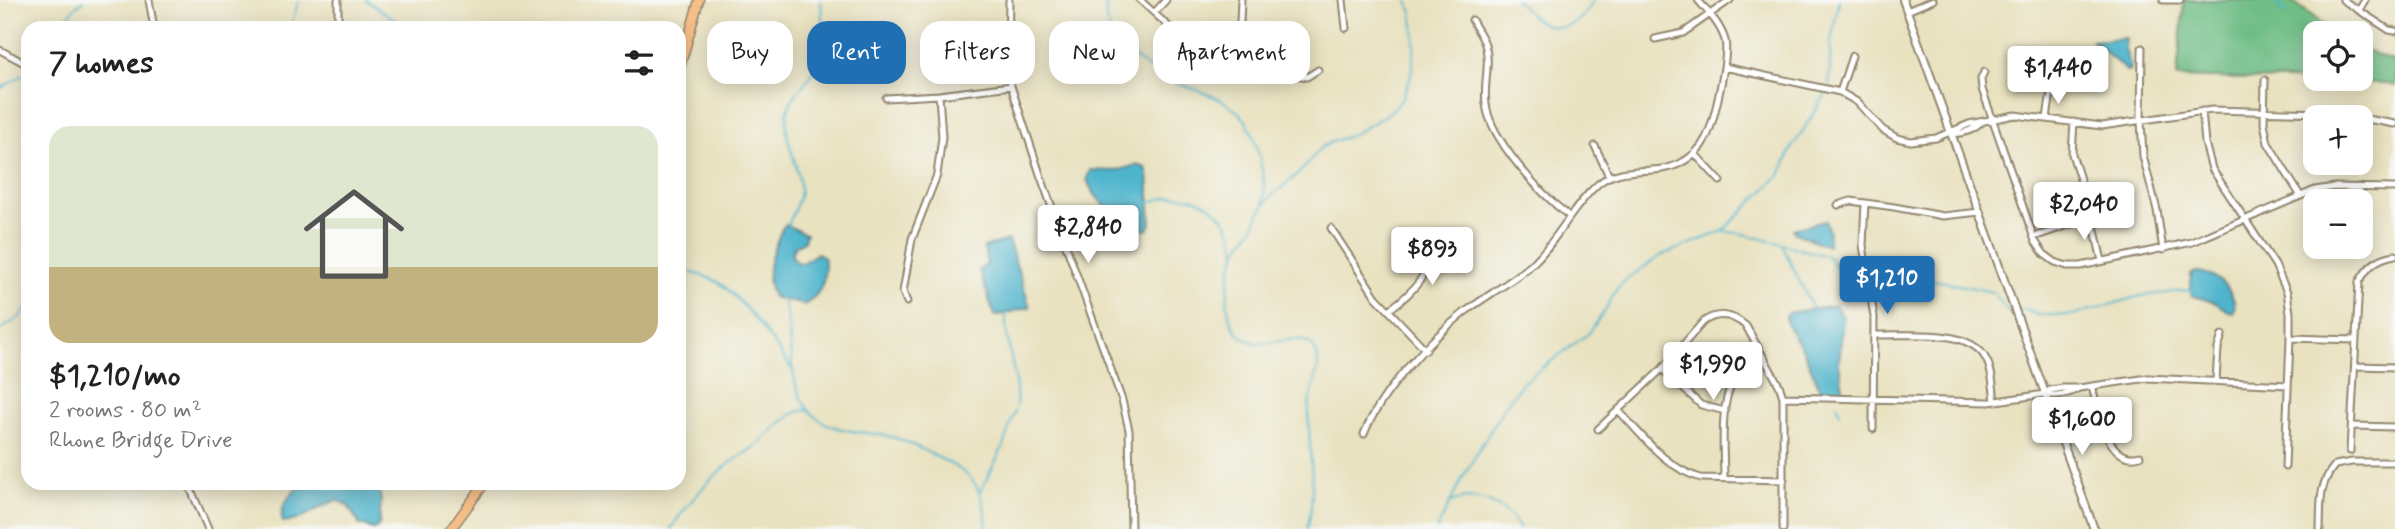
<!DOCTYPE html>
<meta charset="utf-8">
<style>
body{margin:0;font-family:Mynerve,sans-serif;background:#f6f6f6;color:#222;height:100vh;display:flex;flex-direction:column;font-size:26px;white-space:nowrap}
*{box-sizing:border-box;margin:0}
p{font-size:23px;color:#767676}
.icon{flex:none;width:38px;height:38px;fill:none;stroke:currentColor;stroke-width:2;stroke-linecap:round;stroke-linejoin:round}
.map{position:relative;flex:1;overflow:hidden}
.side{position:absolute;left:21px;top:21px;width:665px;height:469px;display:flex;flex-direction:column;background:#fff;border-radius:21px;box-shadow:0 4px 18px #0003}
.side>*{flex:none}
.hud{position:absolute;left:707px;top:21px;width:665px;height:63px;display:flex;gap:14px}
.fabs{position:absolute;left:2303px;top:21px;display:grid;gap:14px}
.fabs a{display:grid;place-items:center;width:70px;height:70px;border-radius:14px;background:#fff;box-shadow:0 4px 18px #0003;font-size:35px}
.price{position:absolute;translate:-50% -60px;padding:0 16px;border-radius:7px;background:#fff;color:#222;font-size:23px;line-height:46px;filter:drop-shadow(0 2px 4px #0008)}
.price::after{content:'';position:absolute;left:50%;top:42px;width:21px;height:16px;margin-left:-10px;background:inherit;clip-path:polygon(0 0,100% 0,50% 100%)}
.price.on{background:#1f6fb2;color:#fff}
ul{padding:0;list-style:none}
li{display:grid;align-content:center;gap:14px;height:371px;padding:0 28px}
li span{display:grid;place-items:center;height:217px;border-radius:21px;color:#555}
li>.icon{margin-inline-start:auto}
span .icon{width:126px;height:126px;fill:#fffc;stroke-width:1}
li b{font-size:30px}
h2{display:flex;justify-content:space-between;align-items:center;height:84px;padding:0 28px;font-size:30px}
.chip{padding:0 24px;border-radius:21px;background:#fff;box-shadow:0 4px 18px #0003;font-size:24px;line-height:63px}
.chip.on{background:#1f6fb2;color:#fff}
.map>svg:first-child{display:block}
.forest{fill:#70bd86;stroke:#567452;stroke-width:2}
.water{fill:#4fb5cd;stroke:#457076;stroke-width:2}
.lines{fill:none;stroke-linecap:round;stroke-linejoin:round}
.stream{stroke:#4fb5cd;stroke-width:2}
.minor-casing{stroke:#92866f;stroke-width:9}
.tertiary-casing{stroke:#92866f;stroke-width:10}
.trunk-casing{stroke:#92866f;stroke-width:11}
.minor{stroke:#fff;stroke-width:5}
.tertiary{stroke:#fff;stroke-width:6}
.trunk{stroke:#f6be87;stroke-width:8}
</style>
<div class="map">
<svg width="2395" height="529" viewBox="0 0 2395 529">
<rect width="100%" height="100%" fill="#f6f6f2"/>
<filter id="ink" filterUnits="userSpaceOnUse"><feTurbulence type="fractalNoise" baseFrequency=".0143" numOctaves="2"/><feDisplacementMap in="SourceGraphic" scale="14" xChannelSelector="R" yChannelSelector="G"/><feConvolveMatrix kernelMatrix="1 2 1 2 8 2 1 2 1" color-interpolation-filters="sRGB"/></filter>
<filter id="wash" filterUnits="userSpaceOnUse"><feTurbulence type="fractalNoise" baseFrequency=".00686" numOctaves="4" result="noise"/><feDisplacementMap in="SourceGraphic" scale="28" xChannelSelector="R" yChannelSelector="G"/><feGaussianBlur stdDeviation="1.57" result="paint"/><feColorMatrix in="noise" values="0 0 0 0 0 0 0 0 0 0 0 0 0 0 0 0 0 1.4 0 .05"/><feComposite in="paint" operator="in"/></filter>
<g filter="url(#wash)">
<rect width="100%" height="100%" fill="#e9e2c0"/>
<path class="forest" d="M2184,0H2291L2335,33H2315V79H2361V48L2395,62V86L2388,83L2177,77Z"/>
<path class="water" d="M2126,38L2125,49L2131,69L2127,71L2092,41Z
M1137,165L1146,168L1148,174L1151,223L1148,230C1126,230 1093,199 1087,179L1090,170L1115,171Z
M1826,221L1829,232L1828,246L1795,233L1793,229Z
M786,225L806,234L804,241L795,246L791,254L796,262L802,263L818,253L825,259C825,279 823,294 804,305L773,297C762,273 773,249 783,227Z
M1008,240L1030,307L995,316L979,270L987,264L984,247Z
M2196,272C2214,272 2238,291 2234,311L2231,313L2216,303L2191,295V274Z
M1835,305L1843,317L1839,363L1843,389L1821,390L1802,348L1787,325L1786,316L1788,313Z
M302,483L378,485L381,500L379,525L374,529L360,525L348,506L338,500C319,504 303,523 283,522C277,507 292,494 302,483Z"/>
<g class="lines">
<path class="stream" d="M366,0L407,28
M1108,0C1095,33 1139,64 1164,77C1189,90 1220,93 1241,115C1257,130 1266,181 1264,202
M1515,0C1524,6 1530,17 1540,22C1562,35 1584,22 1593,0
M2273,0L2286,13
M60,28L75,7L84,0
M290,28L299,0
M1829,85L1831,41L1839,0
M0,89L25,74H28
M1149,203C1190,183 1235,209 1236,256
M788,226C791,215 800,202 800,190C800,165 783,141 787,115C789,96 805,86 814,70C826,49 822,22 821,0
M1724,230L1780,175L1792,148L1827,92
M1782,245L1813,309
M679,269C691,273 705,275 716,281C738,293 777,347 791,368
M1874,279L1903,275L1914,279L1920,277L1988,291L1994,293L2009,313
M783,301C795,335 784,378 808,409C828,435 864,430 892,437C905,440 919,448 931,454C971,473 984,483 987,529
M2021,308L2038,315H2073L2141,296L2191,290
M1006,313C1004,345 1019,374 1016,406
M0,330L20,317L28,307
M1837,405L1840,413
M981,490L1002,449L1015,411
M1449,503C1476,491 1506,504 1520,529
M671,529C681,512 708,480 724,468C735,459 748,452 759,443C773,432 789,410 807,410
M1307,529C1318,490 1307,446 1309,407C1310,390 1324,366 1315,350C1304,329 1273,346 1256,343C1216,334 1226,276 1238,250C1242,242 1248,235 1253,228C1258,218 1260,208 1268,200C1278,189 1290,182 1300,172C1308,165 1313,155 1321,148C1331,140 1344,139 1355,133C1368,126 1385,117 1395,107C1417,84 1419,28 1408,0
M1437,529L1463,477L1503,409L1522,383L1589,333L1604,312L1616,290L1626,279L1662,255L1723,231L1744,234L1827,256L1842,273L1862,279"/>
</g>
</g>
<g filter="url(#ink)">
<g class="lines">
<g class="minor-casing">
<path id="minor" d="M149,0L154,28
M1009,0L1008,52L1011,86L1041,177L1122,400L1129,430L1131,529
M1140,0L1201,56L1307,77L1318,70
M1343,0L1346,28
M2163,0H2180
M2343,0L2389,30L2395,31
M2359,10L2365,0
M1907,11L1933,0
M1154,13L1166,0
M1472,20C1476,28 1482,36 1485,44C1491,64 1483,84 1486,104C1490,140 1541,194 1569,216
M338,28V0
M1655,39L1683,33L1730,0
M2142,48L2141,121L2143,156L2157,210L2163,250
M0,50L28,65
M1232,63L1240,22L1241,0
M1724,67L1840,92L1857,102L1883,130L1897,138L1911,141L1936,138L1969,124L2015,115L2102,126L2212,110L2326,113L2358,117
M1984,72L1981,79L1982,89L2035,241L2044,254L2055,262L2067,266H2081L2192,242L2315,190L2335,187L2395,188
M2265,80L2264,123L2268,143L2300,195
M1840,92L1852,56
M886,98L939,95L1011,86
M2202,111L2205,143L2212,169L2275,265L2287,292L2290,313V338L2285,467
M2047,118L2053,79L2059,67
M2361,118L2395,124
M2074,122L2072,154L2092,217L2102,261
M1951,133C1962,135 1974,130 1982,122
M1595,146L1609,176
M1695,154L1720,181
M1865,203L1863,245L1874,317L1873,429
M1838,205L1851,201L1894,207L1943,216L1980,212
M1331,228L1376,297L1426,350
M2034,237L2092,217
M907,302L903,292L912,239L937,175L942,137L939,95
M1389,310C1413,292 1433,274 1428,242
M1875,335C1906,336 1970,327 1986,359C1993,371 1993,388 1995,401
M2290,338L2355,340
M2355,366L2395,367
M1662,369L1701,405L1725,411
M2216,381L2218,348L2222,335
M2092,386C2097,408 2107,466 2140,456
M2045,394L2050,390L2063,388H2079L2148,378L2288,385
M1783,397L1989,402L2045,394C2056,397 2070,394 2079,388
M1618,410C1642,435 1666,469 1701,478L1784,480
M2352,426L2395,427
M1598,429L1662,369L1703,322C1718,311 1733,315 1746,326L1779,385L1783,397V529
M1364,434C1381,392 1429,340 1465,312C1486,296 1510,283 1530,266C1557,242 1571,208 1598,184C1621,164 1654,176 1679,164C1691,158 1700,150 1706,138C1714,123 1729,56 1725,40C1720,24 1708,12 1698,0
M2350,451L2359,282C2368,266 2377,258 2395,255
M1724,479C1724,450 1717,392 1741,372C1748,367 1757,363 1765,359
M188,483L208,529
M2320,529C2321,503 2318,485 2335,465L2352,462H2395"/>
</g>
<g class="tertiary-casing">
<path id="tertiary" d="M1903,0L2094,529"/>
</g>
<g class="trunk-casing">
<path id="trunk" d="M679,71L699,0
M451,529L485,483"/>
</g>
<use href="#minor" class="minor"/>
<use href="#tertiary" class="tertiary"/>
<use href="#trunk" class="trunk"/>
</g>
</g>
</svg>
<div class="fabs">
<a><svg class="icon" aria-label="locate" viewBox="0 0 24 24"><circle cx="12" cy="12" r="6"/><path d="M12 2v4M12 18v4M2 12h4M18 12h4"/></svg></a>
<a>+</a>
<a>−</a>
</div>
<b class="price" style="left:2058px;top:106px">$1,440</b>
<b class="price" style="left:2084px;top:242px">$2,040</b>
<b class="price" style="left:1088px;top:265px">$2,840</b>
<b class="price" style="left:1432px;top:287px">$893</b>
<b class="price on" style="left:1887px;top:316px">$1,210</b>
<b class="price" style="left:1713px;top:402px">$1,990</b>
<b class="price" style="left:2082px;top:457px">$1,600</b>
<div class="hud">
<a class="chip">Buy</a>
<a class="chip on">Rent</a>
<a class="chip">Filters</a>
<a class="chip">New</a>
<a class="chip">Apartment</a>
</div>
<section class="side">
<h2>7 homes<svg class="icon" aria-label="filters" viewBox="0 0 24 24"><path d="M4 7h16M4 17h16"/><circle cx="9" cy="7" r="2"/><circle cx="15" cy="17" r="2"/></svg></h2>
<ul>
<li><span style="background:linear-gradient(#dfe7d0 65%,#c2b280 0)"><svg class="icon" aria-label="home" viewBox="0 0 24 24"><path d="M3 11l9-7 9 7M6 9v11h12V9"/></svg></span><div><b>$1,210/mo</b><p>2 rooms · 80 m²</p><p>Rhone Bridge Drive</p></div></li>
</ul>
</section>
</div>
